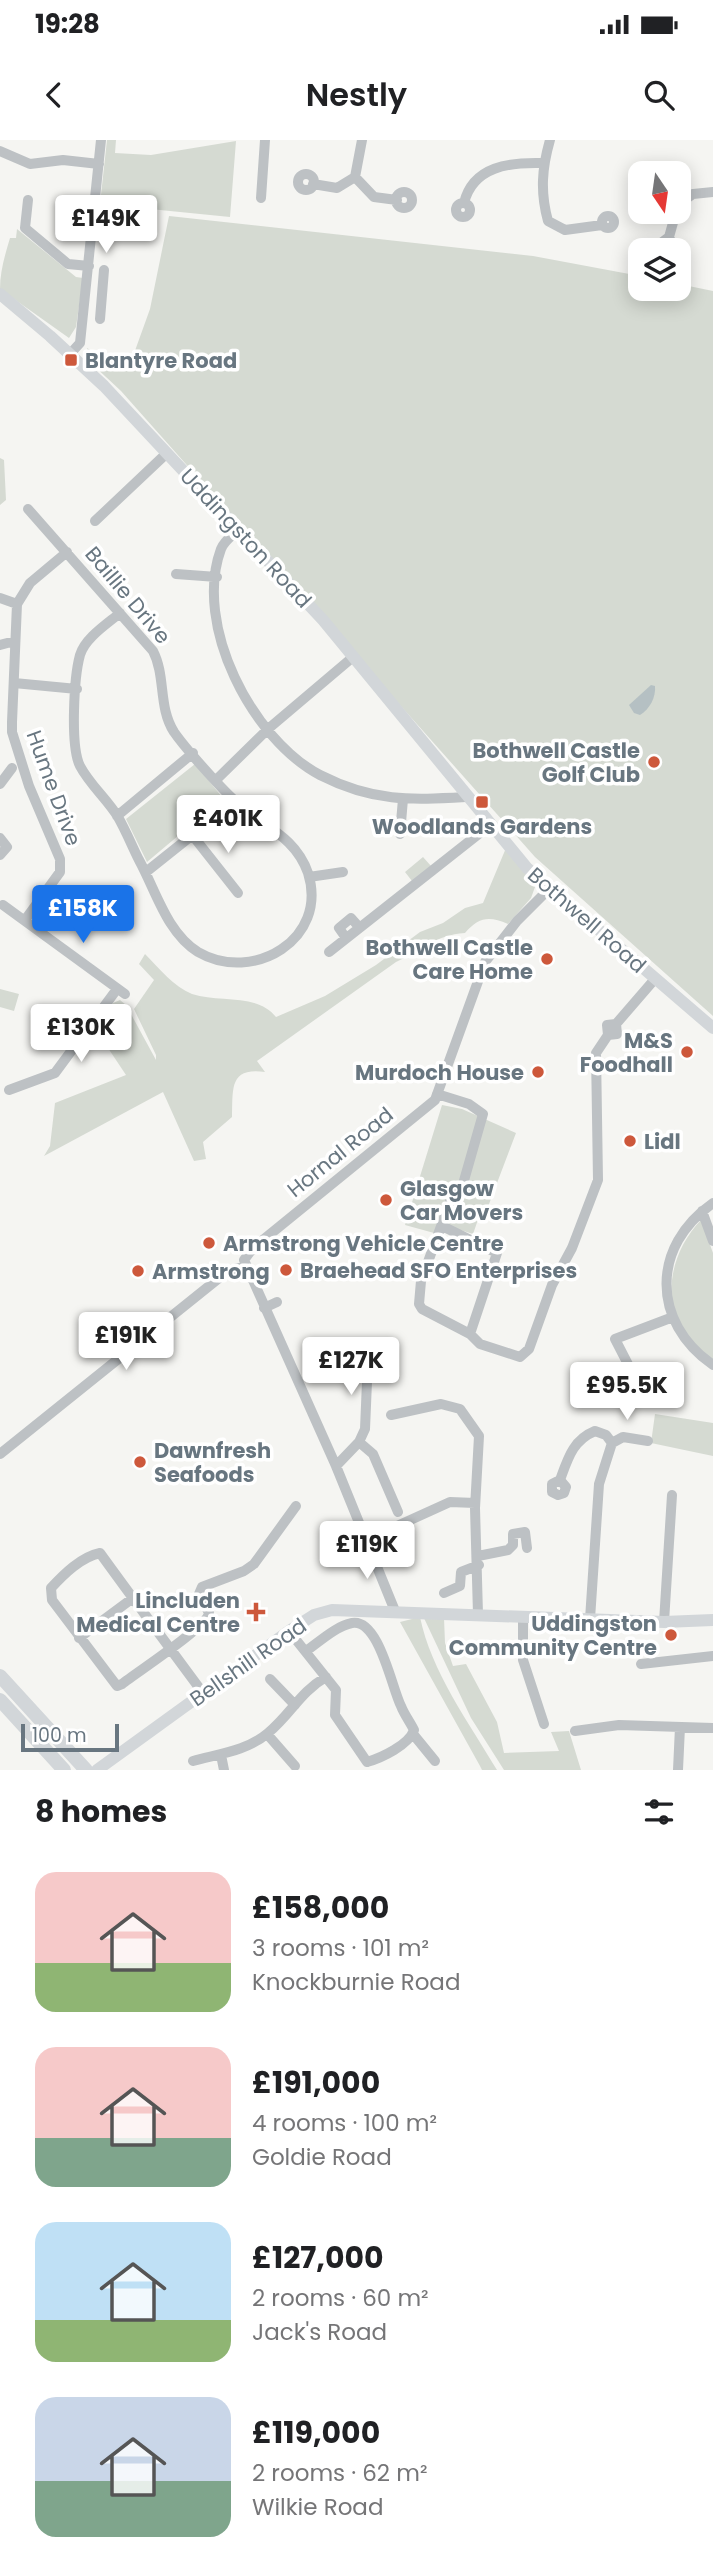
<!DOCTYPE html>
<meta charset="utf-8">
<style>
body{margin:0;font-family:Poppins,sans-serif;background:#f2f2f2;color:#202124;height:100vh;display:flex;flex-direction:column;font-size:26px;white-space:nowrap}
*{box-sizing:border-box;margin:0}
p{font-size:23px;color:#757577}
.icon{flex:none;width:38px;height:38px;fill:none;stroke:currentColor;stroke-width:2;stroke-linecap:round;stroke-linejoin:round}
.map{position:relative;height:1630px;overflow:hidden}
.panel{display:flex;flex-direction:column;background:#fff;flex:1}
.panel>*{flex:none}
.needle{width:46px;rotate:167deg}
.buttons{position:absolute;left:628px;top:21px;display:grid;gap:14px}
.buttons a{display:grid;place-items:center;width:63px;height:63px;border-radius:14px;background:#fff;box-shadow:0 4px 18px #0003;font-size:35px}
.scale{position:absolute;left:21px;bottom:18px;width:98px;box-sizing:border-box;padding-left:7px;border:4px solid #687680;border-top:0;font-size:19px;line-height:24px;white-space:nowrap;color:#687680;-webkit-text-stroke:5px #fff;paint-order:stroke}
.price{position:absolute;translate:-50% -60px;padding:0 16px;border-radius:7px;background:#fff;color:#222;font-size:23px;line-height:46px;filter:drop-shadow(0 2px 4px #0008)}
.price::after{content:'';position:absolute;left:50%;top:42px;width:21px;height:16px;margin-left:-10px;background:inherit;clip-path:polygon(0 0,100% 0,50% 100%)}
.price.on{background:#1a73e8;color:#fff}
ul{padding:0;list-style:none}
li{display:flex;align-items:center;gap:21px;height:175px;padding:0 35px}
li span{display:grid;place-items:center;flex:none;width:196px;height:140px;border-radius:21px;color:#555}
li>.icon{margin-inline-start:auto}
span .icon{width:84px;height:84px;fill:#fffc;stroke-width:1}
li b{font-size:30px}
h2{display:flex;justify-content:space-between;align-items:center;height:84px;padding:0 35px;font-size:30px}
.status{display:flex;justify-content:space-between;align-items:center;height:49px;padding:0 35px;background:#fff;direction:ltr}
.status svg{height:19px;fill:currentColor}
header{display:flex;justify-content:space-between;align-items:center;height:91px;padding:0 35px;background:#fff;font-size:32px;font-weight:600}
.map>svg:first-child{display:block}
.green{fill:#d5dad2}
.water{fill:#b5c0c3}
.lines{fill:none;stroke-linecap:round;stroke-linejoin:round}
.minor{stroke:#bdc1c4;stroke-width:10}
.major{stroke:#d2d6d9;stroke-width:12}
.highway{stroke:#d2d6d9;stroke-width:14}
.poi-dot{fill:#cd583b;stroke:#fff;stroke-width:2.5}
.labels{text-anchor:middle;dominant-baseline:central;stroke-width:7;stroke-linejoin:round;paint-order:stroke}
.poi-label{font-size:21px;font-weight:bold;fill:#687680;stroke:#fff;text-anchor:start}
.street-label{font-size:21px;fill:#687680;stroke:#fff}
</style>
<div class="status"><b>19:28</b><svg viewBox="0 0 49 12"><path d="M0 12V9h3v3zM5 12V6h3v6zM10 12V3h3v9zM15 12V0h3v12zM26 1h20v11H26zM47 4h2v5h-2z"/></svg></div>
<header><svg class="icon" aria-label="back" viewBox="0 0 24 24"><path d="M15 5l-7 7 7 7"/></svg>Nestly<svg class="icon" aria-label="search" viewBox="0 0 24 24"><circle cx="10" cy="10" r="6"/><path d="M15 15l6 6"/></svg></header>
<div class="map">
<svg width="713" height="1630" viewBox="0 0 713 1630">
<rect width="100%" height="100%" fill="#f5f5f2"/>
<path class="green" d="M107,0H116L115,13L151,15L236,1L230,77L100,64Z
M169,76L533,116L640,136V149H679V144L713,151V876L535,717L121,251L91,223L87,208L113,224L132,219L150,169Z
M17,89L76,137L83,138L76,187L69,198L0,149C0,131 5,115 10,98H16Z
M0,318L4,320L6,360L0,365Z
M195,624L223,658L147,722L126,679Z
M506,708L535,747L531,758L508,784C489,776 479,777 465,793C435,795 422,810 396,822L257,921L265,932C229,927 233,949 232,977L203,1002L206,1019L194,1021L163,952L44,1016L50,1006L55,963L126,935L94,887L113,863L120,860L126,865L156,920V915L134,869L154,840L139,824L145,814C159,828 174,847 192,854C219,863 257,853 276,877L325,856L376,825L420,792L443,783L465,768L483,763Z
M423,717L431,726L412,741L405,732Z
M0,849L19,854L14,871L0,867Z
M442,965L462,969L516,993L486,1072L481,1071L473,1094L438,1083L434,1093L405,1085Z
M701,1080L713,1113V1221C704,1213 692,1205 685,1195C660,1158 672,1110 701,1080Z
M655,1274L713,1283V1316L651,1303Z
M423,1476L444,1478L445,1503L453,1526L466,1524L497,1582L504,1613L559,1611L551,1592L569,1591L581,1630H504L471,1578Z
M420,1477C431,1531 469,1583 497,1630H482L480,1626L400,1482Z"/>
<path class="water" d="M651,545L655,546C656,557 650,569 640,575L634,573L629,565Z"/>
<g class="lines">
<path class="minor" d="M550,0C542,28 540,52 548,81L565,90L602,85
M0,11L30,24L63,20L99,24
M298 42a8 8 0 1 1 16 0a8 8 0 1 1-16 0Z
M355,37L362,0
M313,44L337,48L355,37L374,57L397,60
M396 60a8 8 0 1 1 16 0a8 8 0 1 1-16 0Z
M261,58L265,0
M28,60L25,88L68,124L89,126
M456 70a7 7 0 1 1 14 0a7 7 0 1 1-14 0Z
M464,63C473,26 510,22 543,23
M679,64L693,54L713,52
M95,67L127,70
M602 82a6 6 0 1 1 12 0a6 6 0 1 1-12 0Z
M669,97L673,106L665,109L661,103L669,97L676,72
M100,179L104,130
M70,214L80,203L101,0
M28,369L153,511C166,536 158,567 174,592C185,608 219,646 234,660C260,685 295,695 308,733C329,799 253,844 198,812C167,793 156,751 139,720C132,706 126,691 118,677C107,659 90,645 80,626C70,606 74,537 80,515C85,498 107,484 120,473
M95,381L167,313
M239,389C233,395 224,401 221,409C193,485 252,599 320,635C373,662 410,660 466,657
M176,434L217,437
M0,458L17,464
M0,505L15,501
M14,543L77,549
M217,639L268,589L353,517
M0,644L12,628
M117,676L193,613
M400,694L403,659
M193,696L238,753
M0,698L7,707L0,715
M146,732L235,661
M309,737L343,732
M3,765L125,854
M25,780L60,732V719L29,646L12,592V582L17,464L30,443L67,412
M346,798L339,788L351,778L359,787
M329,812L490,685
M616,884L617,894L608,895L607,885L616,884L654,840
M9,950L55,933L117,849
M437,954L469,964L483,974L461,1051L451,1059L421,1141L419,1164L422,1169L470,1194L480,1204L520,1217L529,1209L552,1145L572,1108L598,1040L596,913L608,895
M713,1063C651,1106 651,1182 713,1225
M702,1071L713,1101
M442,1086L497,1113L470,1194
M264,1168L277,1162
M660,1263L632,1232L615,1199L673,1177
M391,1275L441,1264L460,1269L479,1296L475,1368L478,1474
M359,1302L365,1289L368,1218
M612,1303L623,1297L648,1301
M0,1314L229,1130L245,1127
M336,1326L359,1302L373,1314L398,1372
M560,1340L566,1347L564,1353L558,1355L552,1352V1344L560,1340C568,1318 573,1300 595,1291L606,1295L612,1303L599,1344L590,1479
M397,1386L450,1362L475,1363
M478,1416L508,1410L513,1405V1394L525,1392L527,1408
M444,1453L460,1446L461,1432L479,1425
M395,1471L336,1326L244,1120L253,1108L435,960L485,822L517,781L550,748
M523,1477V1520L544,1584
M664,1482L672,1355
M289,1491L336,1550L335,1575L367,1622
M79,1498L133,1458
M306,1511C319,1502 336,1486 352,1483C379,1478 392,1549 401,1566C404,1574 410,1582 414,1590C409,1605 381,1618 367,1622
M641,1524L713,1516
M270,1539L295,1565
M203,1553C169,1507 134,1460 100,1413C81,1417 64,1434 51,1448L52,1460L117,1546L122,1544C137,1532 207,1487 209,1473L199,1454L202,1447L244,1431L254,1424L296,1366
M575,1591L619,1585L713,1588
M267,1594L295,1626
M413,1594L435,1621
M221,1615L224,1630
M193,1621C218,1614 247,1611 268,1593C291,1574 300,1552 326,1537
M678,1630L680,1587"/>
<path class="major" d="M0,154L50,196L104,246L323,480L527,728L713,888
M97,1630L289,1491L314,1475L332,1470L664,1482L713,1480"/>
<path class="highway" d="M0,1536L86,1630
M0,1560L64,1630"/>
</g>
<g class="poi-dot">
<rect x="64" y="213" width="14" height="14" rx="3.5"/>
<circle cx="654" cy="622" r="7"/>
<rect x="475" y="655" width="14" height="14" rx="3.5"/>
<circle cx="547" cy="819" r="7"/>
<circle cx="687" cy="912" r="7"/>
<circle cx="538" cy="932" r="7"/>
<circle cx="630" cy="1001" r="7"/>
<circle cx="386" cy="1060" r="7"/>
<circle cx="209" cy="1103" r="7"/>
<circle cx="286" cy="1130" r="7"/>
<circle cx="138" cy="1131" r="7"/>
<circle cx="140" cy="1322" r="7"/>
<path d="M252.5 1461.5h7v7h7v7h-7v7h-7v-7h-7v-7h7z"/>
<circle cx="671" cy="1495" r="7"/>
</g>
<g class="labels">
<g class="poi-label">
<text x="85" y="220">Blantyre Road</text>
<text x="640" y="610" text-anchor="end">Bothwell Castle<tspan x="640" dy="24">Golf Club</tspan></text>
<text x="482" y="686" text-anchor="middle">Woodlands Gardens</text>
<text x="533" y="807" text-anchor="end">Bothwell Castle<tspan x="533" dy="24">Care Home</tspan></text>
<text x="673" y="900" text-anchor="end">M&amp;S<tspan x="673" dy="24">Foodhall</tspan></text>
<text x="524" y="932" text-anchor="end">Murdoch House</text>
<text x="644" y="1001">Lidl</text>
<text x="400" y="1048">Glasgow<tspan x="400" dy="24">Car Movers</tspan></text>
<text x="223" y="1103">Armstrong Vehicle Centre</text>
<text x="300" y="1130">Braehead SFO Enterprises</text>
<text x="152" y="1131">Armstrong</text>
<text x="154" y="1310">Dawnfresh<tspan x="154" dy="24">Seafoods</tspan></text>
<text x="240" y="1460" text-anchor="end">Lincluden<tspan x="240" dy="24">Medical Centre</tspan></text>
<text x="657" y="1483" text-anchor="end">Uddingston<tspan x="657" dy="24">Community Centre</tspan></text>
</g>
<g class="street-label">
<text transform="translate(246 398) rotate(47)">Uddingston Road</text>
<text transform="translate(128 455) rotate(50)">Baillie Drive</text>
<text transform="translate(54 648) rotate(70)">Hume Drive</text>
<text transform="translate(587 780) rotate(41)">Bothwell Road</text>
<text transform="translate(340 1012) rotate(-39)">Hornal Road</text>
<text transform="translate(248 1522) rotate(-35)">Bellshill Road</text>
</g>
</g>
</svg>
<div class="buttons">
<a><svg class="needle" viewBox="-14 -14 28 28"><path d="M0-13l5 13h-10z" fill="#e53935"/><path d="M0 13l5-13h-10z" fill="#757577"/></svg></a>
<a><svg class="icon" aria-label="layers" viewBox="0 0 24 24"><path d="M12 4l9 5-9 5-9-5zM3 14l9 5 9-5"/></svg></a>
</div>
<div class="scale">100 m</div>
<b class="price" style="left:106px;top:115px">£149K</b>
<b class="price" style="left:228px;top:715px">£401K</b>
<b class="price on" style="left:83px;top:805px">£158K</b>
<b class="price" style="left:81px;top:924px">£130K</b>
<b class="price" style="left:126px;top:1232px">£191K</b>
<b class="price" style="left:351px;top:1257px">£127K</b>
<b class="price" style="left:627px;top:1282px">£95.5K</b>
<b class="price" style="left:367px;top:1441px">£119K</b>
</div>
<section class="panel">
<h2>8 homes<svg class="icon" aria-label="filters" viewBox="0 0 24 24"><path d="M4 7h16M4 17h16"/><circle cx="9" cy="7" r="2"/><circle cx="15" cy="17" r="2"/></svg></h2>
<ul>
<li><span style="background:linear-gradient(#f6c9c9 65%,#8fb573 0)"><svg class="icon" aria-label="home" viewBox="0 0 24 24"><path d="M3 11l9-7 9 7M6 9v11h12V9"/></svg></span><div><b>£158,000</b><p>3 rooms · 101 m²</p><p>Knockburnie Road</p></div></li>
<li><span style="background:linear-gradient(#f6c9c9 65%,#7fa58c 0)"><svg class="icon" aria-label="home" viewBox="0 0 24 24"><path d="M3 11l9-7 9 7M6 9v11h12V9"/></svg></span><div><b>£191,000</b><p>4 rooms · 100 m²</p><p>Goldie Road</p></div></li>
<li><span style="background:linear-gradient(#bfe0f5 70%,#8fb573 0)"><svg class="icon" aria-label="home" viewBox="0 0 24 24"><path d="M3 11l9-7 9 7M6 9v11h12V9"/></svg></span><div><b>£127,000</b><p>2 rooms · 60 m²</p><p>Jack's Road</p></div></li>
<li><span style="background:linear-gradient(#c9d6e8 60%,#7fa58c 0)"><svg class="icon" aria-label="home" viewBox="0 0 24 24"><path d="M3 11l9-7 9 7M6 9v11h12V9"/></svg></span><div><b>£119,000</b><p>2 rooms · 62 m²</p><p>Wilkie Road</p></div></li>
</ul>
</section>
